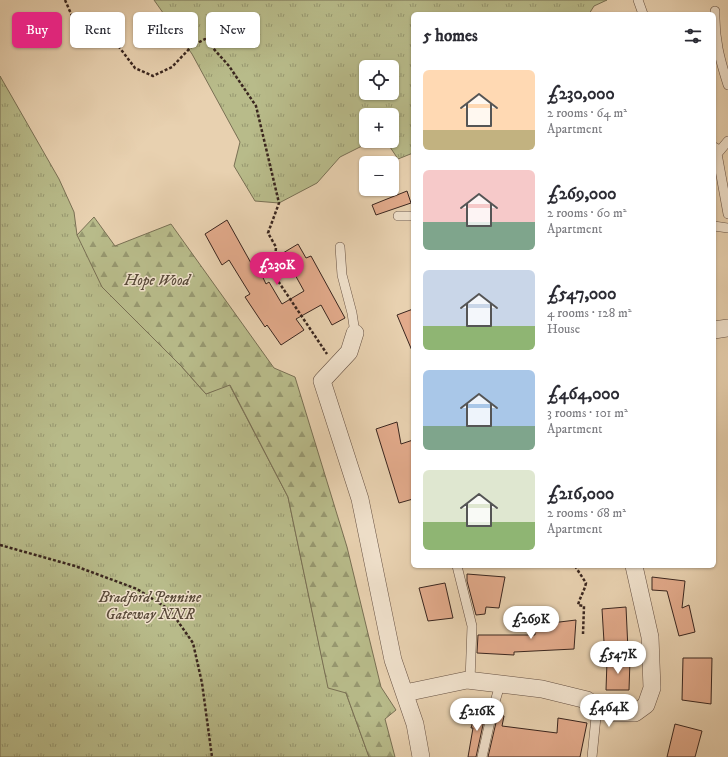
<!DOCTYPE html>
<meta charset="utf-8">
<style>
body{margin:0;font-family:"IM FELL DW Pica",serif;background:#f2f2f3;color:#2b2b33;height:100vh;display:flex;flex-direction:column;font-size:15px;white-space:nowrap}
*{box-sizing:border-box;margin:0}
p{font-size:13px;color:#7c7c81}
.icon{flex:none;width:22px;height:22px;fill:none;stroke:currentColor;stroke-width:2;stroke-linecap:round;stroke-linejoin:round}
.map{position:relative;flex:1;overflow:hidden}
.drawer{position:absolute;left:411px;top:12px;width:305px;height:556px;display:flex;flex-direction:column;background:#fff;border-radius:6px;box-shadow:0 1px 3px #0004}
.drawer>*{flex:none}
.guide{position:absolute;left:12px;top:12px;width:339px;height:36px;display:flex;gap:8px}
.controls{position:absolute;left:359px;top:60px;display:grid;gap:8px}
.controls a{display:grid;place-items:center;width:40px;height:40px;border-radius:6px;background:#fff;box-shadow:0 1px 3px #0004;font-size:20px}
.price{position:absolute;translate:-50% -34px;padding:0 9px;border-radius:14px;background:#fff;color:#222;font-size:13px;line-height:26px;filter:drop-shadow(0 1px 2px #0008)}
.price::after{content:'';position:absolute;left:50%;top:24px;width:12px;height:9px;margin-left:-6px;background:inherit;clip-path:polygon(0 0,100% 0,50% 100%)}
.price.current{background:#db2777;color:#fff}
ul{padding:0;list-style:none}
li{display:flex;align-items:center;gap:12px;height:100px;padding:0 12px}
li span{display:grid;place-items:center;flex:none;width:112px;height:80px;border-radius:6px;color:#555}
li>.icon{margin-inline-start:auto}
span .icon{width:48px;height:48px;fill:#fffc;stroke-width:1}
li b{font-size:17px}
h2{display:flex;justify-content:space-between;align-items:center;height:48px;padding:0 12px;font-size:17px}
.tag{padding:0 14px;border-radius:6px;background:#fff;box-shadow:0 1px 3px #0004;font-size:14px;line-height:36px}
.tag.current{background:#db2777;color:#fff}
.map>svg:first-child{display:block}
.grass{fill:url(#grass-tufts);stroke:#797054;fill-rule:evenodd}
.forest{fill:url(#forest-firs);stroke:#797054}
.building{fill:#e2aa8b;stroke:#3a261f}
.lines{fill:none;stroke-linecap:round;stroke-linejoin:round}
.lane-casing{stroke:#665143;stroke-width:10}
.street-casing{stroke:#665143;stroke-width:18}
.path{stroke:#3a261f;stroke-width:2.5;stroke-dasharray:3 2;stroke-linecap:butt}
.lane{stroke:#f0e1cc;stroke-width:9}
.street{stroke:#f0e1cc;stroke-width:17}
.labels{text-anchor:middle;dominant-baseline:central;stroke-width:3;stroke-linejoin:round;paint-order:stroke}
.park-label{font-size:15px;font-style:italic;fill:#5a4b3a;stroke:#f0e1cc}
</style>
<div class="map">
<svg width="728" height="757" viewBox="0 0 728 757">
<defs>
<pattern id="grass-tufts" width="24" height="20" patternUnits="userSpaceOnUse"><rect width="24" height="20" fill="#b8bb8a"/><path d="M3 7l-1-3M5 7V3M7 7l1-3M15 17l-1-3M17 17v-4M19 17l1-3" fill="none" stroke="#979870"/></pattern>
<pattern id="forest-firs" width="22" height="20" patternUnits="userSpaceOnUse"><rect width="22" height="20" fill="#b8bb8a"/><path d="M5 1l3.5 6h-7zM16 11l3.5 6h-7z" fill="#979870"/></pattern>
</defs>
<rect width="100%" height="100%" fill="#e8d1b0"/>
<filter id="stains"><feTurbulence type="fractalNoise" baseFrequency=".005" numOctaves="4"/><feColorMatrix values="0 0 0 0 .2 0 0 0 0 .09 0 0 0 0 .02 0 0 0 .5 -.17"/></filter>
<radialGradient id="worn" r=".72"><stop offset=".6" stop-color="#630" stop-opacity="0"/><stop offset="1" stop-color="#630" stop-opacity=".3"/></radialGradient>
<path class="grass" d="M154,0H607L594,6L589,14H413V153L398,159L386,141H392V115H366V141H372L340,157L317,183L279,203L255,201L234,166L240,142L192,54ZM366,67H392V93H366Z
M0,76L59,179L74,212L77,235L182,367L206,394L229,384L288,497L326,677L346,693L369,757H0Z"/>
<path class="forest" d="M94,217L115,246L171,224L274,368L295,377L347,547L381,687L396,710L385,719L395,757H369L346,693L328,688L288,497L230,385L206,394L182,367L102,287L77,235Z"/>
<path class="building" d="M407,191L411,203L376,215L372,205Z
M227,220L251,263L255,261L266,284L269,282L282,304L304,291L283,253L298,244L306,258L311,256L345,318L332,325L321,305L296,319L304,330L281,345L267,325L265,327L245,297L250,294L229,260L222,265L205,234Z
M413,309V353L397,315Z
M397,422L401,444L413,440V499L399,503L376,429Z
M467,574L505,577L499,608L486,607L485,614L476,615L467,581Z
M652,577L685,581L682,608L689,605L695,632L679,636L667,591L652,590Z
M445,583L453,618L428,621L419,588Z
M626,607L628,650L607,655L608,642H604L602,609Z
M576,620L574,649L514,652V655L477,653L478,635H535V625Z
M683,658H712L711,704L682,700Z
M630,660L629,690H606L607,661Z
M477,708L486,711L476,757H468L473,728H471Z
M498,714L504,716L502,726L557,733L558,718L587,723L580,757H488Z
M675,724L702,731L695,757H667Z"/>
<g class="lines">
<g class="lane-casing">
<path id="lane" d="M638,0L643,14
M715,11C714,38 720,60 728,85
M714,147L716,148L728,214
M717,154L728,141
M398,216H413
M714,226L728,228
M340,247L342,275L352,313L355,333
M457,566L472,626L470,681
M482,757L493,708L500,685
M592,757L597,707"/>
</g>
<g class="street-casing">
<path id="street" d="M714,330L728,328
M355,333L349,352L322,381L360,499L393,660L415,724L421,757
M405,693L467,680L542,689L587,700L597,707L613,713H635L646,705L652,688L650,637L634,566"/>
</g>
<path class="path" d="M65,0L72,16L89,19L113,39L135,68L153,76L172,67L192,46L205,39L229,66L256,106L279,203L268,233L276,247L274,275L327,354
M0,545L75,566L137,589L170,610L193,643L202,683L212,757
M575,566L586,583C584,592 580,597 578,605L584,606L583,634"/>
<use href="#lane" class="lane"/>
<use href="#street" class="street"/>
</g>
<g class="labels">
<g class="park-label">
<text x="157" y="280">Hope Wood</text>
<text x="150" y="597">Bradford Pennine<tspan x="150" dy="17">Gateway NNR</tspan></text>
</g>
</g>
<rect width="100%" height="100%" filter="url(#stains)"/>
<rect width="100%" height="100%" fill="url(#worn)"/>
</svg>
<div class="controls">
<a><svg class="icon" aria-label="locate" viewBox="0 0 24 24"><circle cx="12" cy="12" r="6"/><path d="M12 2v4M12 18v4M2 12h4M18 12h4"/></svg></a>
<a>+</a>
<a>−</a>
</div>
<b class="price current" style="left:277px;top:286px">£230K</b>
<b class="price" style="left:531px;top:640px">£269K</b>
<b class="price" style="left:618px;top:675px">£547K</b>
<b class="price" style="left:609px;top:728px">£464K</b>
<b class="price" style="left:477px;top:732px">£216K</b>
<div class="guide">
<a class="tag current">Buy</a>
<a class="tag">Rent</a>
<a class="tag">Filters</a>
<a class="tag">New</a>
</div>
<section class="drawer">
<h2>5 homes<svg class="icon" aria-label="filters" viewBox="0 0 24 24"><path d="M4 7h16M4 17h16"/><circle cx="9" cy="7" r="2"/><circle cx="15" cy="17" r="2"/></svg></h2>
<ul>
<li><span style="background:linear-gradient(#ffd9b3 75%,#c2b280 0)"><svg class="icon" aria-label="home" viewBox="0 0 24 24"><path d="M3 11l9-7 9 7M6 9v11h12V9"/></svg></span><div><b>£230,000</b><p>2 rooms · 64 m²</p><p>Apartment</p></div></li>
<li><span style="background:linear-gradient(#f6c9c9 65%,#7fa58c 0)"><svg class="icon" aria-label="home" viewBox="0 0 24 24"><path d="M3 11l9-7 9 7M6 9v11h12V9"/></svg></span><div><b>£269,000</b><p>2 rooms · 60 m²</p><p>Apartment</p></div></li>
<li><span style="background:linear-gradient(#c9d6e8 70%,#8fb573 0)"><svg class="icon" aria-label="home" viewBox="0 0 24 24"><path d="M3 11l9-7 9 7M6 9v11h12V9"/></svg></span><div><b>£547,000</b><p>4 rooms · 128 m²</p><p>House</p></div></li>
<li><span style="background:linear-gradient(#a9c7e8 70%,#7fa58c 0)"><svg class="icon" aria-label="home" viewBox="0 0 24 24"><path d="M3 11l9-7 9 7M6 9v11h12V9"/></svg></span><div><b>£464,000</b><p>3 rooms · 101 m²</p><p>Apartment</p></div></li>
<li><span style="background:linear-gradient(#dfe7d0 65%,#8fb573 0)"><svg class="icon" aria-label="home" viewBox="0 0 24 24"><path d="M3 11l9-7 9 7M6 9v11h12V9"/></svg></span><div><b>£216,000</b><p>2 rooms · 68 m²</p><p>Apartment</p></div></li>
</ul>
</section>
</div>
